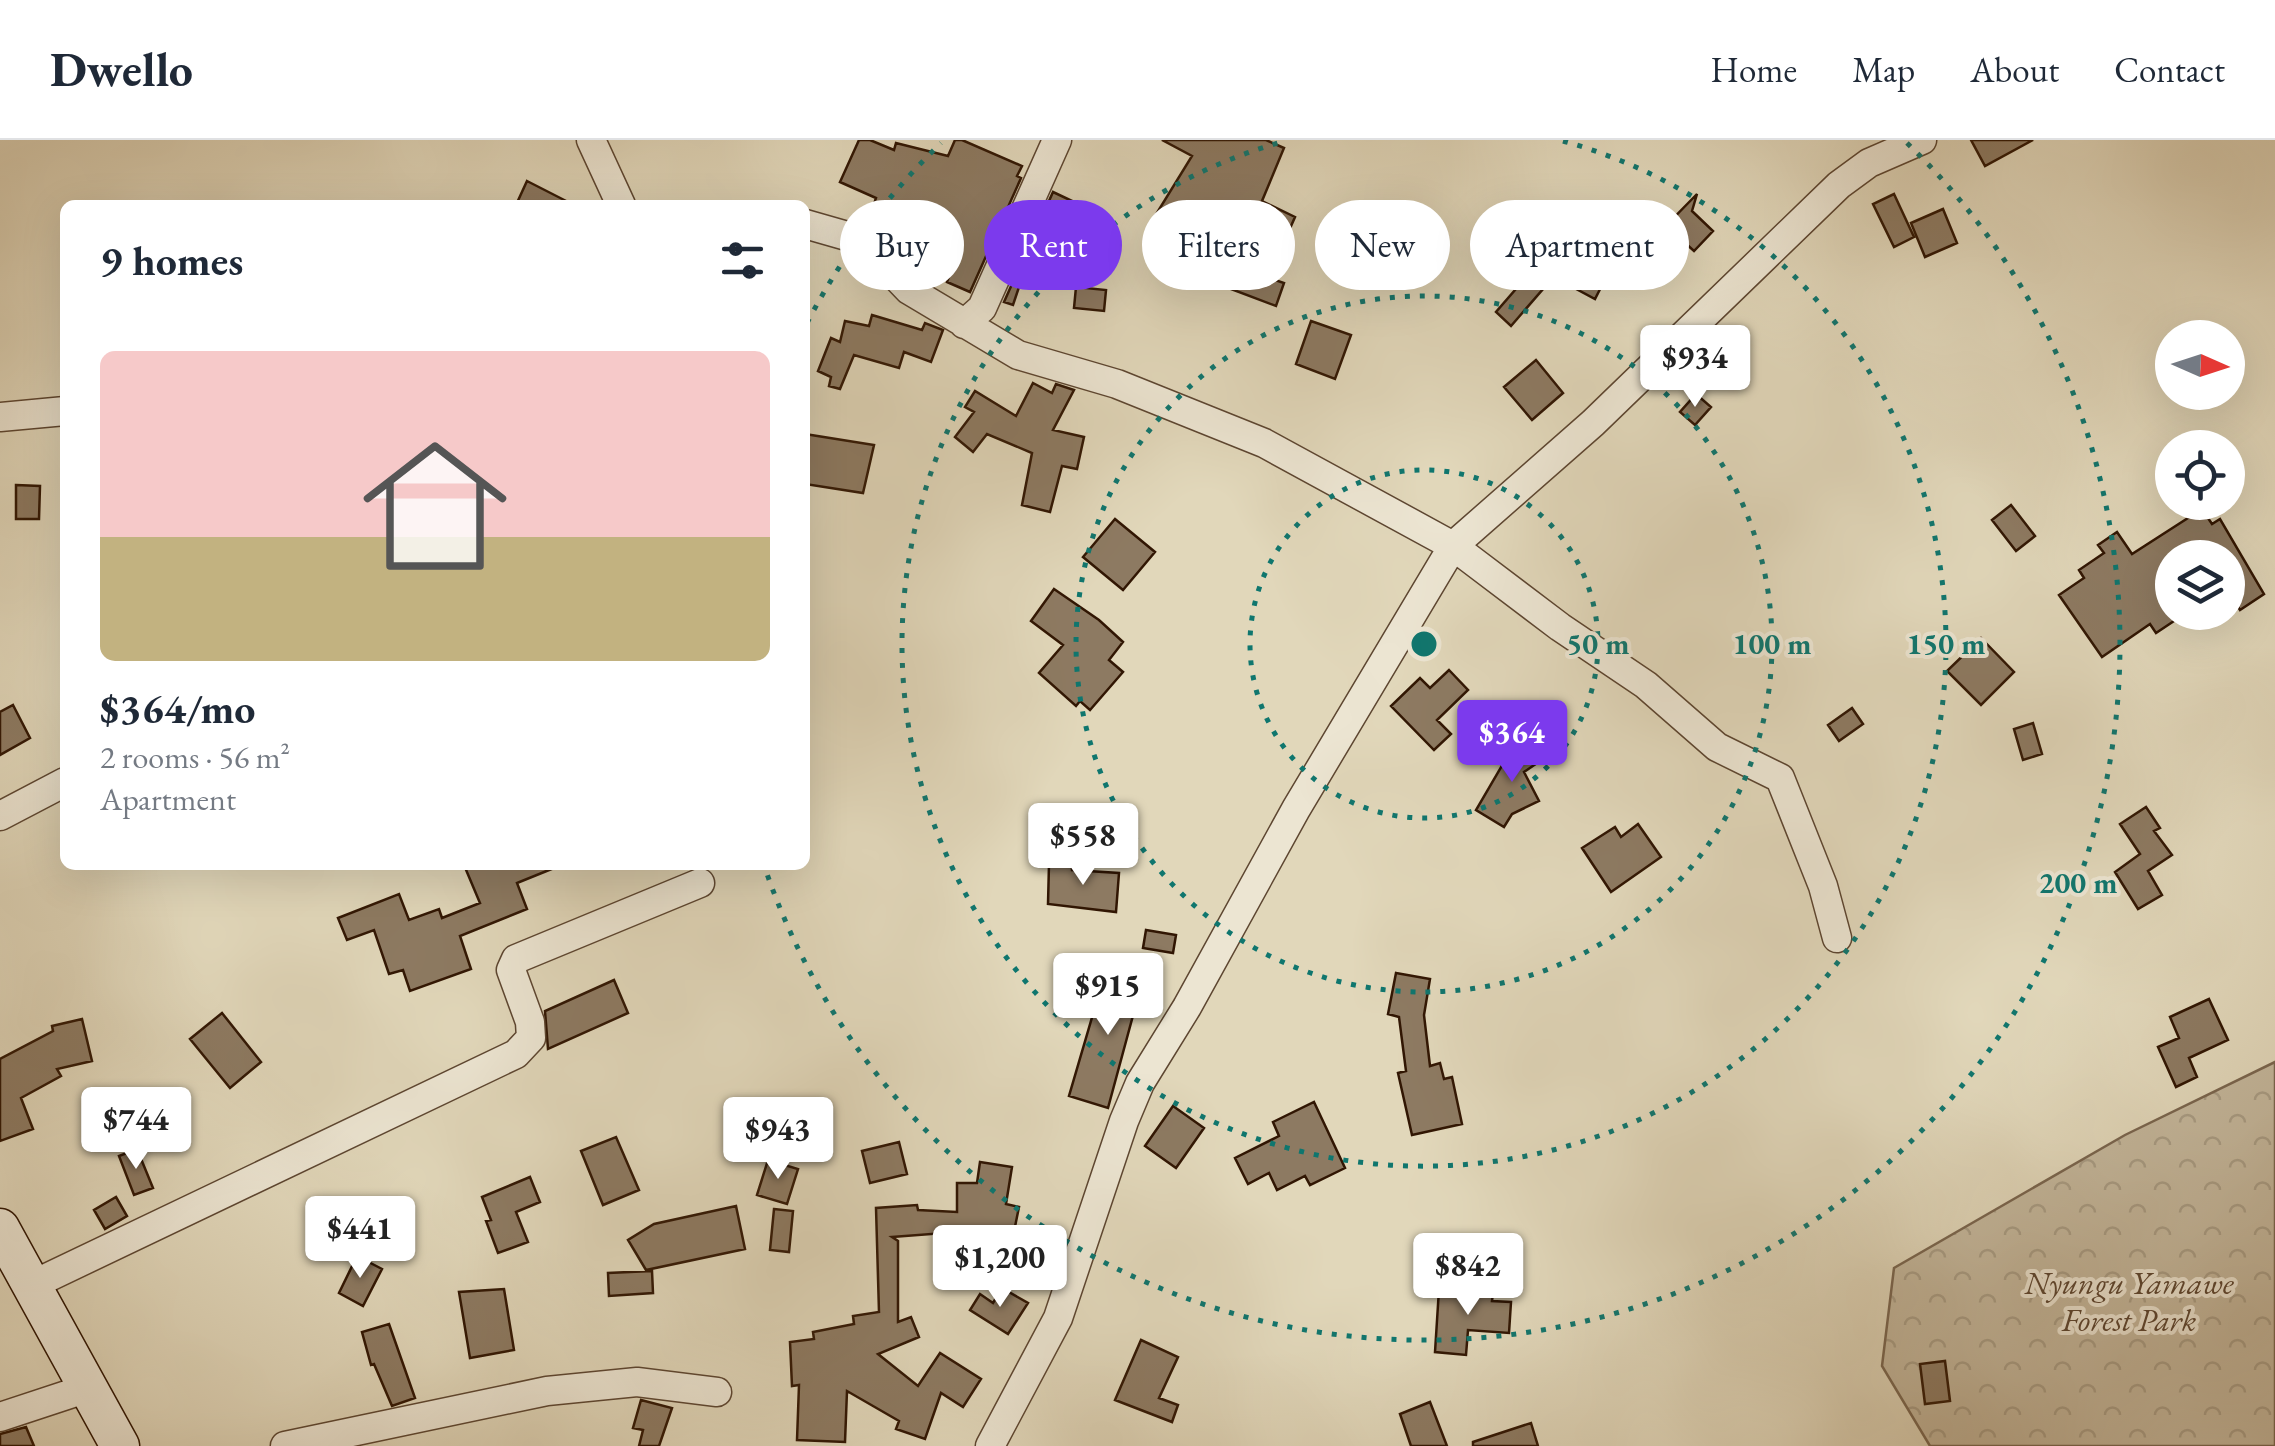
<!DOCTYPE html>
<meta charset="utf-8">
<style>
body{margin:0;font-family:"EB Garamond",serif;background:#f6f6f7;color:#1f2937;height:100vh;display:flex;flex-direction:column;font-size:38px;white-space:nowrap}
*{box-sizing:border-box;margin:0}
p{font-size:32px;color:#747a83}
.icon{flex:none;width:55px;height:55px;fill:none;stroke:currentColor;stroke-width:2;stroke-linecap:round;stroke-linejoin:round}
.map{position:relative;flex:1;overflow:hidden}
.drawer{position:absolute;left:60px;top:60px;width:750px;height:670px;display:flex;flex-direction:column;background:#fff;border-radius:15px;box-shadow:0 10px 40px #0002}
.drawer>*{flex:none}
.banner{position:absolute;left:840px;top:60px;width:950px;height:90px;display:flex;gap:20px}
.needle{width:65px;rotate:93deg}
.tools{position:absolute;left:2155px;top:180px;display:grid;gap:20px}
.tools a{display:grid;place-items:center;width:90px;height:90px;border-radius:50%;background:#fff;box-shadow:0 10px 40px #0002;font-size:50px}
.price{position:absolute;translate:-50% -85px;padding:0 22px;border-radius:10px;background:#fff;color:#222;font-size:32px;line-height:65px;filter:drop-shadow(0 2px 5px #0008)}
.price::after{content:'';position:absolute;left:50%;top:60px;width:30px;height:22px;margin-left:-15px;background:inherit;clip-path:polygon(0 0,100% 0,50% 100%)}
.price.on{background:#7c3aed;color:#fff}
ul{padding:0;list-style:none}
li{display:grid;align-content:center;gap:20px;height:530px;padding:0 40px}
li span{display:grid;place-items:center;height:310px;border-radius:15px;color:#555}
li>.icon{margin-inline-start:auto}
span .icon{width:180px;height:180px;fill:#fffc;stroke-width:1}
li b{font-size:42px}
h2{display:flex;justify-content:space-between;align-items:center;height:120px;padding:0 40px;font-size:42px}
.pill{padding:0 35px;border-radius:45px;background:#fff;box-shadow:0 10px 40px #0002;font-size:35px;line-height:90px}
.pill.on{background:#7c3aed;color:#fff}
header{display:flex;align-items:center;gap:60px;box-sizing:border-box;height:140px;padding:0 50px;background:#fff;border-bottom:2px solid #e0e1e3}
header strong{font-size:48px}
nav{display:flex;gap:55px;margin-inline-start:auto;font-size:35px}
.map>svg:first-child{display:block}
.forest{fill:url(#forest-crowns);stroke:#7a664f;stroke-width:2.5}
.building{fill:#8d7a62;stroke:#311603;stroke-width:2.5}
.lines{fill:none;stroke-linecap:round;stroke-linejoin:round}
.street-casing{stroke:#5d4631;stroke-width:31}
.secondary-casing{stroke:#311603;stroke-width:41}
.street{stroke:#ece5d2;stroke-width:28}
.secondary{stroke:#ece5d2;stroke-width:38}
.ring{fill:none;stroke:#0f766e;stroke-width:5;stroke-dasharray:5 10}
.labels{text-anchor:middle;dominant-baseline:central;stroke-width:8;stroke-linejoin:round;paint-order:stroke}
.park-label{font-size:32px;font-style:italic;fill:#5d4631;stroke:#ece5d2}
.centre{fill:#0f766e;stroke:#ece5d2;stroke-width:5}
.ring-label{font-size:30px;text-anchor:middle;font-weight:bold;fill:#0f766e;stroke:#ece5d2;stroke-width:8;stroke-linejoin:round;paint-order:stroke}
</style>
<header>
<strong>Dwello</strong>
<nav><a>Home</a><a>Map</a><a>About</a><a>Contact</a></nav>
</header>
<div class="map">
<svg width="2275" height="1306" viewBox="0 0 2275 1306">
<defs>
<pattern id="forest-crowns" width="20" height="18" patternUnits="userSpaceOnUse" patternTransform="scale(2.5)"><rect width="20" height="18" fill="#c3b69b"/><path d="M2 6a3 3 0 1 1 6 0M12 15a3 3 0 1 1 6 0" fill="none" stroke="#a89c84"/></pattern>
</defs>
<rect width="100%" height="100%" fill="#e1d7ba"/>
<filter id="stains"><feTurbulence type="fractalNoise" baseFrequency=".002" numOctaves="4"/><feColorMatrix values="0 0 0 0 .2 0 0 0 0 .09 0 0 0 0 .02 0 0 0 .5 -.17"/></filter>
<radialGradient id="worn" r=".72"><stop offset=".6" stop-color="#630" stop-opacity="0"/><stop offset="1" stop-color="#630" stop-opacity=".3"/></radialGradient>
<path class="forest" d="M2275,922V1306H1930L1882,1226L1894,1128L2125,995Z"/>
<path class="building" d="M859,0H870L894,10L896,3L948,16L955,0H962L1022,26L1017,36L1021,38L970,152L947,142L952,129L934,121L945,95L873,67L876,58L840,42Z
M1162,0H1266L1284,8L1262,61L1295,77L1280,111L1285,113L1275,140L1284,143L1276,166L1231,149L1248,103L1193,88L1188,96L1155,76L1192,16Z
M1971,0H2033L1985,26Z
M527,41L574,65H516Z
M1053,52L1083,66L1074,85L1054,76L1034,126L1027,123L1013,165L1004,162Z
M1697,54L1692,71L1713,91L1694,111L1683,101L1673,134L1647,126L1656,96Z
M1894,54L1914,97L1894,107L1873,64Z
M1943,69L1957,103L1925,117L1911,83Z
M1610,71L1632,86L1595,159L1567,144Z
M1528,135L1543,149L1511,186L1496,172Z
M1076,147L1106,150L1104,171L1074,168Z
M872,175L922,190L925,183L943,190L931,222L904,212L899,228L854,215L840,249L829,246L831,237L818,231L831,198L840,202L845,181L869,186Z
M1311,181L1351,195L1335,239L1296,224Z
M1536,220L1563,253L1532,280L1504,247Z
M1033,243L1052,253L1056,244L1074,250L1053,290L1084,297L1077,329L1062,326L1050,372L1022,365L1032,313L987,294L973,312L955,297L974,272L965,267L975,251L1016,276Z
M1696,254L1711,267L1695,285L1680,272Z
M805,294L874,305L863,353L805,344Z
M16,345L40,346L39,379H16Z
M2011,365L2035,396L2016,411L1992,380Z
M2202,369L2212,384L2220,379L2264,454L2240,470L2228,451V418H2172V473L2177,479L2156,493L2150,484L2102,517L2059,455L2084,438L2079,430L2104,413L2098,405L2117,392L2132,414Z
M1115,379L1155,412L1123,450L1083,417Z
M1054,449L1099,480L1123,502L1109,520L1123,532L1090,570L1080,561L1076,566L1039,533L1063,505L1031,481Z
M1981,498L2014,532L1981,565L1947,531Z
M1449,530L1468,550L1437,580L1451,594L1434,610L1391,566L1420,538L1430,548Z
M13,565L30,598L0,615V572Z
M1852,568L1863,584L1839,601L1828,585Z
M2033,583L2042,614L2023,620L2014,589Z
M1533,598L1546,617L1524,632L1539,661L1512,674L1504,687L1476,670L1507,617Z
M2146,667L2160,688L2154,691L2172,715L2148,731L2162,755L2138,769L2115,732L2140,714L2120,684Z
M1638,684L1661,717L1611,752L1582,708L1615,687L1621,697Z
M1049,724H1072V730L1119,733L1116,772L1048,764Z
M464,725L559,726L517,743L527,769L460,796L471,829L410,851L403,830L389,834L374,790L347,800L338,778L399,754L409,780L439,769L442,778L480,763Z
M1146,790L1176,795L1173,813L1143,808Z
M1127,815L1148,820L1108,968L1069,956L1098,857L1116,862Z
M1396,833L1430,839L1424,875L1430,926L1440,923L1444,939L1452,937L1462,984L1412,995L1398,933L1406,931L1399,877L1388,874Z
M614,840L628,873L548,909L545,871Z
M2209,859L2228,900L2189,918L2197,937L2176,947L2158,907L2179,898L2170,877Z
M222,873L261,922L230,948L190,899Z
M82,879L92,921L57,929L61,936L21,958L33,989L0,1001V919L53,891L52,886Z
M1314,962L1345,1028L1310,1045L1305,1036L1277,1050L1269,1033L1248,1044L1235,1018L1279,996L1273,982Z
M1173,966L1204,988L1176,1028L1145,1006Z
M616,997L639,1050L603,1065L581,1011Z
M899,1002L907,1034L870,1043L862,1011Z
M137,1009L153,1048L134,1055L119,1016Z
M768,1020L798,1029L787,1064L757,1055Z
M980,1022L1012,1027L1006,1064L1019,1067L1008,1121L987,1117L988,1109L944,1108V1093L892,1097L898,1101V1182L911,1177L919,1197L878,1214L918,1246L940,1213L981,1239L963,1267L941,1253L925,1299L896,1289L899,1281L847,1251L845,1302L797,1300L799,1245L792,1246L790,1202L814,1199L813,1192L854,1184L853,1176L879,1172L876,1068L917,1065L918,1070L957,1072V1043H977Z
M530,1037L540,1062L516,1072L528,1102L498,1113L486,1081L491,1080L482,1057Z
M116,1057L127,1076L105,1089L94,1070Z
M736,1066L745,1109L646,1130L628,1100L654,1084Z
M774,1069L793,1071L789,1112L770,1110Z
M357,1116L382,1129L363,1166L339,1153Z
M652,1131L653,1153L609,1156L608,1133Z
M1002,1148L1028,1163L1008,1194L970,1170L980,1154L993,1163Z
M504,1149L514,1210L470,1218L459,1152Z
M1439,1149L1493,1153L1492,1161L1511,1162L1509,1193L1468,1190L1466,1215L1435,1212Z
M389,1184L415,1258L392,1266L374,1224L371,1225L362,1192Z
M1141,1200L1178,1217L1159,1258L1178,1265L1172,1282L1115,1260Z
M1945,1221L1950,1261L1925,1264L1920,1224Z
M641,1260L672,1268L659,1306H639L643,1290L633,1288Z
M1430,1262L1447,1306H1411L1400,1274Z
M1531,1283L1538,1306H1473V1302Z
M26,1287L34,1306H0V1294Z"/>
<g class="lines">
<g class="street-casing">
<path id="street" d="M591,0L621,65
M805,84L861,100L909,150L1018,215L1117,244L1264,303L1453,406L1560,487L1646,545L1717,607L1780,638L1823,746L1837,798
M964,184L982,168L1057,0
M0,277L65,271
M0,676L65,642
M32,1145L516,914L531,898L530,882L511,830L516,819L700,743
M0,1277L88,1248
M285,1306L547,1251L637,1242L717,1252
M990,1306L1058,1178L1124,981L1140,943L1187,867L1296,669L1453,406L1593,283L1839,45L1869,23L1922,0"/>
</g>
<g class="secondary-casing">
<path id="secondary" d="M0,1088L120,1306"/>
</g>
<use href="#street" class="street"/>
<use href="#secondary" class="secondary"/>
</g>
<g class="ring">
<circle cx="1424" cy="504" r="174"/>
<circle cx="1424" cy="504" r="348"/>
<path d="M1563 1A522 522 0 1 1 1285 1"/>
<path d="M807 183A696 696 0 0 1 941 3M1907 3A696 696 0 1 1 766 731"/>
</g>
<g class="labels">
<g class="park-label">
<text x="2129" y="1143">Nyungu Yamawe<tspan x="2129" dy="37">Forest Park</tspan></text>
</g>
</g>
<circle cx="1424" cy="504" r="15" class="centre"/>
<g class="ring-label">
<text x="1598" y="514">50 m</text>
<text x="1772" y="514">100 m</text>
<text x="1946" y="514">150 m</text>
<text x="2078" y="753">200 m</text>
</g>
<rect width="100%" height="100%" filter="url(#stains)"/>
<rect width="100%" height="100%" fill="url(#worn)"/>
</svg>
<div class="tools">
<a><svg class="needle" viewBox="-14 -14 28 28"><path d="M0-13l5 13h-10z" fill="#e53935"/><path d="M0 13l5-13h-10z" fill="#747a83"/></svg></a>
<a><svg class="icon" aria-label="locate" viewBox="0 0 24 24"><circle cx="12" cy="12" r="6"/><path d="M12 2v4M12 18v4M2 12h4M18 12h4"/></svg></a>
<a><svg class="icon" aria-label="layers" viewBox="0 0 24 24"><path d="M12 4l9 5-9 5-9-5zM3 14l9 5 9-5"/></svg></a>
</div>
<b class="price" style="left:1695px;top:270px">$934</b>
<b class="price on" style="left:1512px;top:645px">$364</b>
<b class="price" style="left:1083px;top:748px">$558</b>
<b class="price" style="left:1108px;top:898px">$915</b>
<b class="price" style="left:136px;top:1032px">$744</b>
<b class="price" style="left:778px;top:1042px">$943</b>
<b class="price" style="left:360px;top:1141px">$441</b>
<b class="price" style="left:1000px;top:1170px">$1,200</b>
<b class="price" style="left:1468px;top:1178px">$842</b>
<div class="banner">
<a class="pill">Buy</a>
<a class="pill on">Rent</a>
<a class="pill">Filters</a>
<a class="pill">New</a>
<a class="pill">Apartment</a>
</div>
<section class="drawer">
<h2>9 homes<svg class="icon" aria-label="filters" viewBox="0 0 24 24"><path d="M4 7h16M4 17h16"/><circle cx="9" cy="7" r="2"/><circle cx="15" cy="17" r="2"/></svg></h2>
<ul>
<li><span style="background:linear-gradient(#f6c9c9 60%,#c2b280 0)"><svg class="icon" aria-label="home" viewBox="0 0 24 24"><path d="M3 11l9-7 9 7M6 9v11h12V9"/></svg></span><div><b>$364/mo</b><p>2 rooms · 56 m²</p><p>Apartment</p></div></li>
</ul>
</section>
</div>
